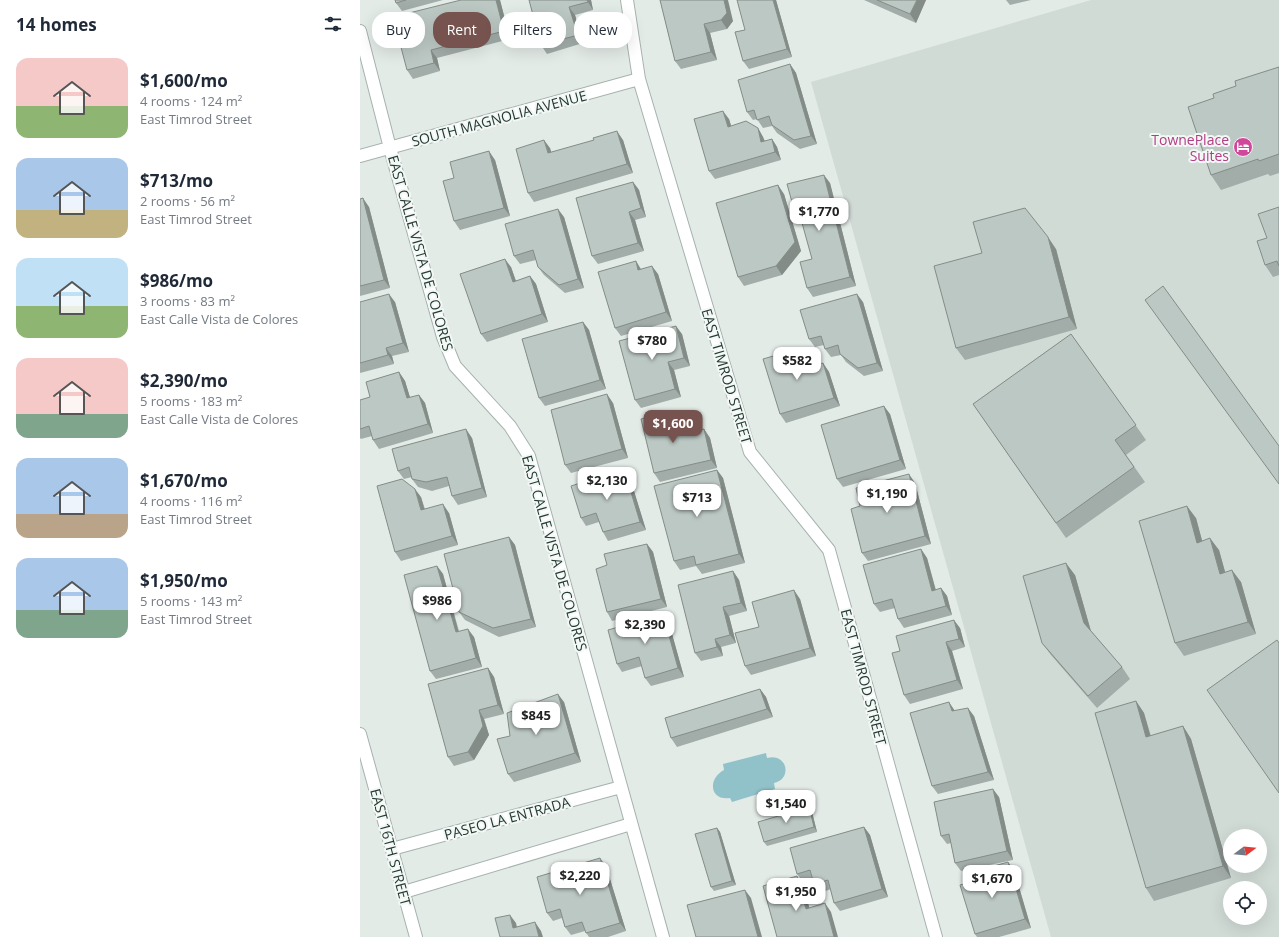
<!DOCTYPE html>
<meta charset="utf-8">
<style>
body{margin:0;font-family:"Open Sans",sans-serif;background:#f6f6f7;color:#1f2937;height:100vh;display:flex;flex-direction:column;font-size:15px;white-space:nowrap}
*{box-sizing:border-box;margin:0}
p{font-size:13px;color:#747a83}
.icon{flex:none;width:22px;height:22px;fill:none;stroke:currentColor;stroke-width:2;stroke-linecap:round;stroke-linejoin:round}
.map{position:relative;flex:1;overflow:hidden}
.sheet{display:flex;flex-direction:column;background:#fff;width:360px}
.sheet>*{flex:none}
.top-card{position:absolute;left:12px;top:12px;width:380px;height:36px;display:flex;gap:8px}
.needle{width:26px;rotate:74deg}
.controls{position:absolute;left:863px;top:829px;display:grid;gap:8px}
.controls a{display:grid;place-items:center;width:44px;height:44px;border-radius:50%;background:#fff;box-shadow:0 4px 16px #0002;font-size:20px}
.price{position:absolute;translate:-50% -34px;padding:0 9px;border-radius:8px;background:#fff;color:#222;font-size:13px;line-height:26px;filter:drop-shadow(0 1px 2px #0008)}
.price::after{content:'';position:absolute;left:50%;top:24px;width:12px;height:9px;margin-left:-6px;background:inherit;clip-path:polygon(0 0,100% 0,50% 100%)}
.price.current{background:#76534e;color:#fff}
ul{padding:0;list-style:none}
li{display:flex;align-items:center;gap:12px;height:100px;padding:0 16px}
li span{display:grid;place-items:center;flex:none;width:112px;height:80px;border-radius:12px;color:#555}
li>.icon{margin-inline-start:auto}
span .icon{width:48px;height:48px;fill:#fffc;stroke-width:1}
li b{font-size:17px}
h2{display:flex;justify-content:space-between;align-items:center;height:48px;padding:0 16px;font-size:17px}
.pill{padding:0 14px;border-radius:16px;background:#fff;box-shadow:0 4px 16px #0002;font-size:14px;line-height:36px}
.pill.current{background:#76534e;color:#fff}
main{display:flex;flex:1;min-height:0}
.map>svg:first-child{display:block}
.built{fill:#d1dbd6;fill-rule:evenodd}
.water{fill:#92c2c9}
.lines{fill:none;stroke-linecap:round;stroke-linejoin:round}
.minor-casing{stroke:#a6b2ae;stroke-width:14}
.minor{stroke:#fff;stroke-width:12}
.wall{fill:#a2aca8}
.shaded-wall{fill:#848c88}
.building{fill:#bcc8c3;stroke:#848c88}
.labels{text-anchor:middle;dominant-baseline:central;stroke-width:4;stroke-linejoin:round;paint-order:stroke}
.street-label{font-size:14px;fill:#253a34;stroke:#f3f8f5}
.hotel-label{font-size:14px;fill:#b23c85;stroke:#f3f8f5;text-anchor:end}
</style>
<main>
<section class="sheet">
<h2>14 homes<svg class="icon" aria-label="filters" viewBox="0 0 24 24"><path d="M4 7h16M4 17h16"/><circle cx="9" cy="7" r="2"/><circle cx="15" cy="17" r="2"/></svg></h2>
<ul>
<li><span style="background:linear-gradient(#f6c9c9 60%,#8fb573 0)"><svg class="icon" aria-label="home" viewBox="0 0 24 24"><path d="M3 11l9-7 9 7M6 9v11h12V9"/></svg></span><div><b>$1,600/mo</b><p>4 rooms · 124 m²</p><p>East Timrod Street</p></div></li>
<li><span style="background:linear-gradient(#a9c7e8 65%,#c2b280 0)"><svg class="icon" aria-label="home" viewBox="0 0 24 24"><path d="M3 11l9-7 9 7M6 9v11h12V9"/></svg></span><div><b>$713/mo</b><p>2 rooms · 56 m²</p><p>East Timrod Street</p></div></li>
<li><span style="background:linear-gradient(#bfe0f5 60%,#8fb573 0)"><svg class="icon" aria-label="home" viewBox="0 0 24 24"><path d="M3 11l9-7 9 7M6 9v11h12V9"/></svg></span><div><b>$986/mo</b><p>3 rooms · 83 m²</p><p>East Calle Vista de Colores</p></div></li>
<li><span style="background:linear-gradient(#f6c9c9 70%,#7fa58c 0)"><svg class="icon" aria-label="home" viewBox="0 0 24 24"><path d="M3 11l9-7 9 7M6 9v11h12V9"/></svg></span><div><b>$2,390/mo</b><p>5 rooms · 183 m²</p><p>East Calle Vista de Colores</p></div></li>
<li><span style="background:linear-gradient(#a9c7e8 70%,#b9a48a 0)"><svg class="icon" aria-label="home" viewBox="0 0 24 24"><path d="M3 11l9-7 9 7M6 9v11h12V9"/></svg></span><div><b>$1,670/mo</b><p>4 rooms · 116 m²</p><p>East Timrod Street</p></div></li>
<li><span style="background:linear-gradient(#a9c7e8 65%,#7fa58c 0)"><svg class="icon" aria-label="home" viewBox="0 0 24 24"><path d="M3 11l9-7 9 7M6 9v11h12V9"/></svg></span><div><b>$1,950/mo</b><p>5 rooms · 143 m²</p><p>East Timrod Street</p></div></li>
</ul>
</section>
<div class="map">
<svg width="919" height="937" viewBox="0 0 919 937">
<rect width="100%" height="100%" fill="#e3ebe7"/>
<path class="built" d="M731,0H919V937H691L451,82ZM870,836H900V866H870ZM870,888H900V918H870Z"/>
<path class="water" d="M406,753L407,758C427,752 433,779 414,783L415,789L372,802L370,798C350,801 347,779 364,770L363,764Z"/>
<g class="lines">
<g class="minor-casing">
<path id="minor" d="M267,0L279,79L390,452L469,550L576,937
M0,31L30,148L83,337L95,366L150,426L169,456L303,937
M0,156L279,79
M0,734L56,937
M32,849L261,787
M44,892L271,824"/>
</g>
<use href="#minor" class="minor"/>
</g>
<path class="wall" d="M35,0H83L42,11L36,3Z
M101,0H140L150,39L77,58L80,71L53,79L47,70Z
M169,0H231L233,10L215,15L223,43L187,54L181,45Z
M300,0L373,21L367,29L350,33L357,60L321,69L315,61Z
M416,0L432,57L389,69L383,61L385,30Z
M504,0H566L556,23Z
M646,0H671L650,5Z
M430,64L436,73L457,144L440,149L417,133L412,126L403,128L397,119L393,120L387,112Z
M919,67V173L910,176L908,174L861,190L851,175L876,86Z
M369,119L371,126L398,128L403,137L405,141L412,139L417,147L421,160L355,179L349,171Z
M263,140L273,173L174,202L168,193L190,148L191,152Z
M135,160L150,216L100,230L94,221V178Z
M273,182L279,190L286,217L275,220L284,251L238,264L232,256Z
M470,183L496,286L453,297L447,288L452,259L442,221L441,222L435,213Z
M424,194L441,251L422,275L384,286L378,277Z
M0,199L9,207L30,288L0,296Z
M919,207V275L913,277L905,265L907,238Z
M204,217L224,288L205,293L184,275L178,267L176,260L160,264L154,256Z
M696,249L717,329L605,360L596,348Z
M276,261L281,269L298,274L312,321L261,336L255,328Z
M151,267L156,281L170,276L176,284L188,322L127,342L121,334Z
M0,302H35L49,352L32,356L34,364L0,373Z
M503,302L523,371L504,376L486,362L481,355L471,357L465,349L464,345L455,347L449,339Z
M223,322L229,330L246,389L185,406L179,398Z
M322,334L330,366L314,370L321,397L281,408L275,400Z
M711,334L786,440L766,455L785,482L706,538L613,404Z
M453,359L456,366L463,363L469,372L480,406L426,423L420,414Z
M39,372L45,381L50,398L59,395L65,403L73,433L19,449L13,440L12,436L1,439L0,438V400L10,397Z
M253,403L268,458L211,473L205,465Z
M530,414L546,469L483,487L477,479Z
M320,419L324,434L344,429L350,438L357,468L300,482L294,473Z
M112,438L127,497L98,505L92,496L89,486L72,491L58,487L52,479V477L44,479L38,471Z
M264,469L270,478L286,530L248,541L243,532L239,522L226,526L221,518Z
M357,470L363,478L385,563L342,574L336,566L320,570L314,561Z
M555,483L571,544L508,561L502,553L500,506Z
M61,497L65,509L89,513L98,545L41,561L35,552Z
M836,518L842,541L859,550L865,572L881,582L896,634L824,656L815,643Z
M149,537L155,545L176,627L139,637L105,620L99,612Z
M287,544L293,552L307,607L252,621L247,612V565Z
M561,549L567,558L576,590L581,588L587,596L592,615L544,628L538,619L535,608L520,612L514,604Z
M77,566L83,574L99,631L114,637L122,667L76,679L70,671Z
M373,571L379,580L387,611L369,616L376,643L361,647L363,656L341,661L335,653Z
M715,575L731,631L762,667L770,679L737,708L691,655L682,643Z
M440,599L456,656L391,675L385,666L399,627Z
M309,623L324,677L291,686L285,678L282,666L262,672L257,664Z
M600,628L605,647L592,651L603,689L550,704L544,695L540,651Z
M128,668L134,677L144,714L124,719L129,735L114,760L94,766L88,757Z
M400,689L406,697L413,717L317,747L311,738Z
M776,701L784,713L791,736L823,726L831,739L871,878L794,901L786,888Z
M204,702L221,762L154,782L148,774L150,736Z
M594,710L614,716L634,780L578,794L572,786Z
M639,797L653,860L601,871L595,863L591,843L587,844L581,836Z
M449,807L452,812L457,832L407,846L404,842Z
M504,827L510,835L528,897L480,911L474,903L471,889L460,893L454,884L453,879L443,882L437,874Z
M357,828L360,832L376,885L354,891L351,887Z
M648,862L654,870L671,928L639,937H617L615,934L616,880Z
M246,866L266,931L248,937H229L225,931L211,935L205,927L202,918L193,921L187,913Z"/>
<path class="shaded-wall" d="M136,0H140L150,39L144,31Z
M227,0H231L233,10L228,2Z
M364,0H368L373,21L367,29L361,20Z
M413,0H416L432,57L427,49Z
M557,0H566L556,23L550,14Z
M209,7L215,15L223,43L218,35Z
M344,24L350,33L357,60L351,52Z
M71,50L77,58L80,71L74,63Z
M430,64L436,73L457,144L451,136Z
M363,111L369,119L374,135L368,127Z
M398,128L403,137L407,150L401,142Z
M257,131L263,140L273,173L267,164Z
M412,139L417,147L421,160L415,152Z
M184,140L190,148L194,162L188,153Z
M129,151L135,160L150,216L144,208Z
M464,175L470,183L496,286L490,277Z
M273,182L279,190L286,217L281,208Z
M418,185L424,194L441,251L422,275L416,266Z
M3,198L9,207L30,288L24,280Z
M198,209L204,217L224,288L218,279Z
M269,212L275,220L284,251L278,243Z
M688,237L696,249L717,329L709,317Z
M145,259L151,267L159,290L153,282Z
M276,261L281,270H278Z
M292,266L298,274L312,321L306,312Z
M170,276L176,284L188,322L182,314Z
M29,294L35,302L49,352L43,343Z
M497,294L503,302L523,371L517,363Z
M223,322L229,330L246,389L240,380Z
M316,326L322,334L330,366L324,358Z
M26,348L32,356L34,364L28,355Z
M447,351L453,359L459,375L453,367Z
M308,362L314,370L321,397L315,389Z
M463,363L469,372L480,406L474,398Z
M39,372L45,381L53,407L47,398Z
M247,394L253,403L268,458L262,449Z
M59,395L65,403L73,433L68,424Z
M524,406L530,414L546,469L540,460Z
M314,411L320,419L326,444L320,435Z
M106,429L112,438L127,497L122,488Z
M344,429L350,438L357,468L351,460Z
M264,469L270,478L286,530L280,522Z
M357,470L363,478L385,563L379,554Z
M549,474L555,483L571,544L565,536Z
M55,489L61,497L67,519L61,510Z
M83,504L89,513L98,545L92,536Z
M827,506L836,518L846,555L837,543Z
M149,537L155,545L176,627L171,619Z
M850,538L859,550L869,586L860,574Z
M287,544L293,552L307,607L301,599Z
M561,549L567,558L578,599L572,591Z
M706,563L715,575L732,635L724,623Z
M77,566L83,574L101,641L96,632Z
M872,570L881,582L896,634L888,622Z
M373,571L379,580L387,611L381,603Z
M581,588L587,596L592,615L586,606Z
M434,590L440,599L456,656L450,648Z
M363,607L369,616L376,643L370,635Z
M303,614L309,623L324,677L318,668Z
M594,620L600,628L605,647L599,639Z
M108,629L114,637L122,667L116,658Z
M355,639L361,647L363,656L357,647Z
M586,642L592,651L603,689L597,680Z
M128,668L134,677L144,714L138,705Z
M400,689L406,697L413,717L407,709Z
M198,694L204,702L221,762L215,753Z
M776,701L784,713L794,749L786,737Z
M589,702L595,711H592Z
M608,708L614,716L634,780L628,772Z
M119,710L124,719L129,735L114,760L108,752Z
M823,726L831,739L871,878L863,866Z
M633,789L639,797L653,860L647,851Z
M449,807L452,812L457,832L454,827Z
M504,827L510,835L528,897L522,889Z
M357,828L360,832L376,885L372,881Z
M240,858L246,866L266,931L260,923Z
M648,862L654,870L671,928L665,919Z
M437,876L443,885L452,917L446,909Z
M385,890L391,898L402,937H398Z
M465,903L471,912L478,937H474Z
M150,915L156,923L159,936L153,928Z
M175,922L181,931L183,937H179Z"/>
<path class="building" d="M35,0H46L36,3Z
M101,0H136L144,31L71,50L74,63L47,70L33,17Z
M169,0H227L228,2L209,7L218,35L181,45Z
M300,0H364L367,13L361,20L344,24L351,52L315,61Z
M377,0H413L427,49L383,61L375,32L385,30Z
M517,0H557L550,14Z
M430,64L451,136L434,140L412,125L409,116L397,120L394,110L387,112L378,80Z
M919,67V154L899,161L898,159L851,175L828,107L854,98L853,94L876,86L875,81Z
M363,111L368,127L386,121L398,128L401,142L412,139L415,152L349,171L334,119Z
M257,131L267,164L168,193L156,149L184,140L188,153L234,140L233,138Z
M129,151L144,208L94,221L83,181L94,178L90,162Z
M464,175L490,277L447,288L440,262L452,259L439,212L435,213L427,184Z
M273,182L281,208L269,212L278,243L232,256L216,198Z
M418,185L435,242L416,266L378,277L356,203Z
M3,198L24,280L0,286V199Z
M919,207V266L917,261L905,265L897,241L907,238L898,214Z
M665,208L688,237L709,317L596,348L574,266L622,253L613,222Z
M198,209L218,279L199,285L178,267L173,250L154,256L145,224Z
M145,259L153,282L170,276L182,314L121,334L100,274Z
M276,261L278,270L292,266L306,312L255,328L238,272Z
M803,286L919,446V484L785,300Z
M29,294L43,343L26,348L28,355L0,363V302Z
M497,294L517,363L498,368L480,354L478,345L465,349L461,336L449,339L440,310Z
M223,322L240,380L179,398L162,339Z
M316,326L324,358L308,362L315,389L275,400L259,341Z
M711,334L776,425L755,440L774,467L696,523L613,404Z
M441,348L447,351L453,367L463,363L474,398L420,414L403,359Z
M39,372L47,398L59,395L68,424L13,440L9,426L0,429V400L10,397L6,382Z
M247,394L262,449L205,465L191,410Z
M524,406L540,460L477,479L461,425Z
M314,411L320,435L344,429L351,460L294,473L281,419Z
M106,429L122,488L92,496L87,477L66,482L52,479L49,467L38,471L32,449Z
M264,469L280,522L243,532L236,513L221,518L211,486Z
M357,470L379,554L336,565L334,556L314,561L294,486Z
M549,474L565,536L502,553L491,509L500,506L496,488Z
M42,479L55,489L61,510L83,504L92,536L35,552L17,486Z
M827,506L837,543L850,538L860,574L872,570L888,622L815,643L779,521Z
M149,537L171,619L133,628L99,612L84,554Z
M287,544L301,599L247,612L236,569L247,565L244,554Z
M561,549L572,591L581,588L586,606L538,619L532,599L514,604L503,565Z
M706,563L724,623L762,667L728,696L682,643L663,576Z
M77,566L96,632L108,629L116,658L70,671L44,575Z
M373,571L381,603L363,607L370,635L355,639L357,647L335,653L318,585Z
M434,590L450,648L385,666L375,633L399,627L392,602Z
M303,614L318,668L285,678L279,657L257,664L248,630Z
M594,620L599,639L586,642L597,680L544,695L532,653L540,651L536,636Z
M917,640L919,643V793L847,690Z
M128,668L138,705L119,710L123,726L108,752L88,757L68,684Z
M400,689L407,709L311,738L305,718Z
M198,694L215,753L148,774L137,739L150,736L147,713Z
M776,701L786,737L823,726L863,866L786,888L735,713Z
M589,702L592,711L608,708L628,772L572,786L550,713Z
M633,789L647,851L595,863L589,834L581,836L574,802Z
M449,807L454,827L404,842L398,822Z
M504,827L522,889L474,903L468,880L454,884L450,870L437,874L430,848Z
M357,828L372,881L351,887L335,834Z
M240,858L260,923L226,933L222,922L205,927L200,909L187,913L177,877Z
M648,862L665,919L615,934L600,885L616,880L613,872Z
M437,876L446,909L465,903L474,937H417L403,886Z
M385,890L398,937H336L327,905Z
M150,915L153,928L175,922L179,937H140L135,918Z"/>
<defs>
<g id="hotel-disc" transform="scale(1)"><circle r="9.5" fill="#d1479c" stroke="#f3f8f5"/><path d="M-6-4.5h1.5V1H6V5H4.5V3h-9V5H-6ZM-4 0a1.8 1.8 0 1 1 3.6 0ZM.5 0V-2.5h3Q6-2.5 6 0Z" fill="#fff"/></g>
</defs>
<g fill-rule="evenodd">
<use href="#hotel-disc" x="883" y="147"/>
</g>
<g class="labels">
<g class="street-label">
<text transform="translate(139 118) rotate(-15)">SOUTH MAGNOLIA AVENUE</text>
<text transform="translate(61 253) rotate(74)">EAST CALLE VISTA DE COLORES</text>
<text transform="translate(367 376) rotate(73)">EAST TIMROD STREET</text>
<text transform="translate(195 553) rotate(74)">EAST CALLE VISTA DE COLORES</text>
<text transform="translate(504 677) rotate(75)">EAST TIMROD STREET</text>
<text transform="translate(147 818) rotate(-15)">PASEO LA ENTRADA</text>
<text transform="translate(31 847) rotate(75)">EAST 16TH STREET</text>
</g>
<g class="hotel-label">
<text x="869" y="139">TownePlace<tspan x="869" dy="16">Suites</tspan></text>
</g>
</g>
</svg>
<div class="controls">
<a><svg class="needle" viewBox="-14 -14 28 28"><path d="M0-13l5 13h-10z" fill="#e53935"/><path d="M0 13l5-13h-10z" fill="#747a83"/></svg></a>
<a><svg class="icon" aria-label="locate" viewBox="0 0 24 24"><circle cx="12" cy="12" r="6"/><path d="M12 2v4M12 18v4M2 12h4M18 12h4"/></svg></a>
</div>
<b class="price" style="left:459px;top:232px">$1,770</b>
<b class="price" style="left:292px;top:361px">$780</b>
<b class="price" style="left:437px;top:381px">$582</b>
<b class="price current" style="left:313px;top:444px">$1,600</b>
<b class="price" style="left:247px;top:501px">$2,130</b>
<b class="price" style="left:527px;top:514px">$1,190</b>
<b class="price" style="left:337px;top:518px">$713</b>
<b class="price" style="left:77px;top:621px">$986</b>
<b class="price" style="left:285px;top:645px">$2,390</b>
<b class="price" style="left:176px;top:736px">$845</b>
<b class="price" style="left:426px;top:824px">$1,540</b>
<b class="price" style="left:220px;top:896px">$2,220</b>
<b class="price" style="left:632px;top:899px">$1,670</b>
<b class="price" style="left:436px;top:912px">$1,950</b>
<div class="top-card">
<a class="pill">Buy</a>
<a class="pill current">Rent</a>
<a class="pill">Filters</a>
<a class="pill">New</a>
</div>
</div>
</main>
